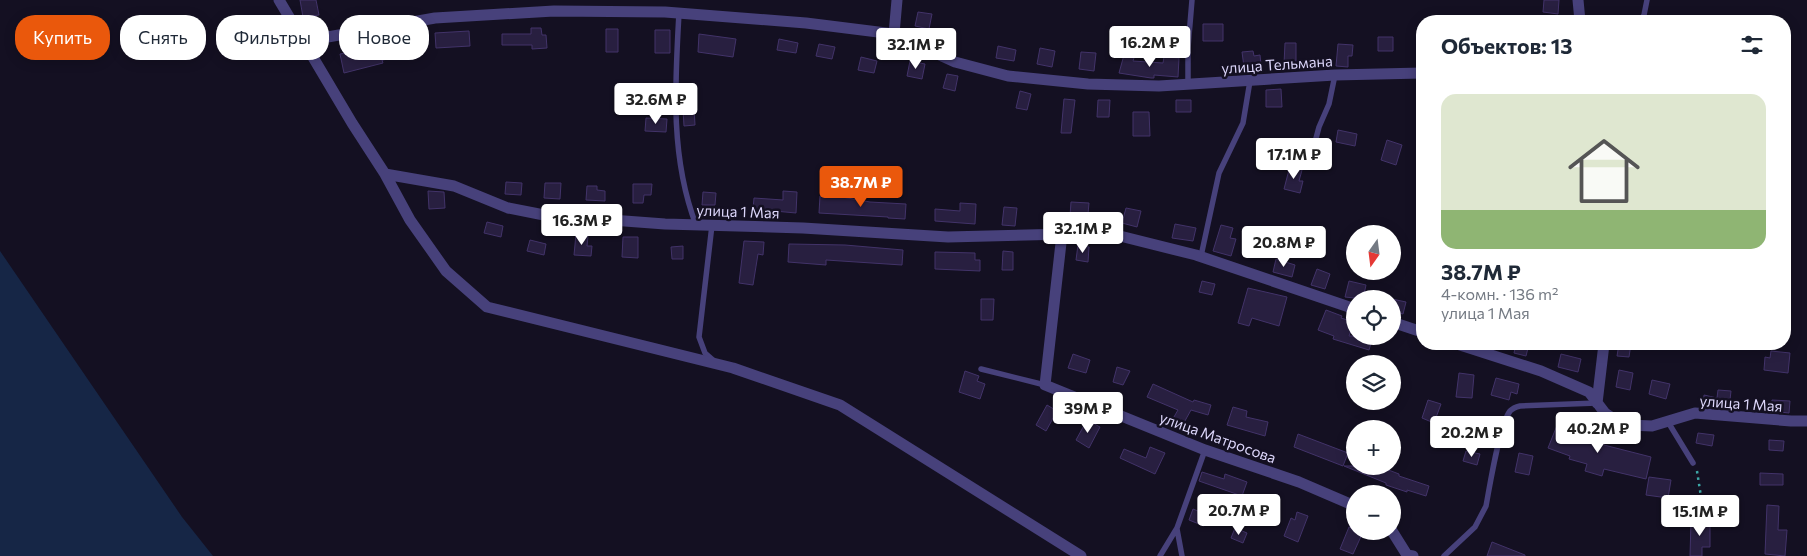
<!DOCTYPE html>
<html lang="ru">
<meta charset="utf-8">
<style>
body{margin:0;font-family:Commissioner,sans-serif;background:#f2f2f3;color:#1f2937;height:100vh;display:flex;flex-direction:column;font-size:19px;white-space:nowrap}
*{box-sizing:border-box;margin:0}
p{font-size:16px;color:#747a83}
.icon{flex:none;width:28px;height:28px;fill:none;stroke:currentColor;stroke-width:2;stroke-linecap:round;stroke-linejoin:round}
.map{position:relative;flex:1;overflow:hidden}
.drawer{position:absolute;left:1416px;top:15px;width:375px;height:335px;display:flex;flex-direction:column;background:#fff;border-radius:20px;box-shadow:0 2px 12px #0003}
.drawer>*{flex:none}
.top-card{position:absolute;left:15px;top:15px;width:475px;height:45px;display:flex;gap:10px}
.needle{width:32px;rotate:194deg}
.fabs{position:absolute;left:1346px;top:225px;display:grid;gap:10px}
.fabs a{display:grid;place-items:center;width:55px;height:55px;border-radius:50%;background:#fff;box-shadow:0 2px 12px #0003;font-size:25px}
.price{position:absolute;translate:-50% -42px;padding:0 11px;border-radius:5px;background:#fff;color:#222;font-size:16px;line-height:32px;filter:drop-shadow(0 1px 2px #0008)}
.price::after{content:'';position:absolute;left:50%;top:30px;width:15px;height:11px;margin-left:-8px;background:inherit;clip-path:polygon(0 0,100% 0,50% 100%)}
.price.on{background:#ea580c;color:#fff}
ul{padding:0;list-style:none}
li{display:grid;align-content:center;gap:10px;height:265px;padding:0 25px}
li+li{border-top:1px solid #e0e1e3}
li span{display:grid;place-items:center;height:155px;border-radius:15px;color:#555}
li>.icon{margin-inline-start:auto}
span .icon{width:90px;height:90px;fill:#fffc;stroke-width:1}
li b{font-size:21px}
h2{display:flex;justify-content:space-between;align-items:center;height:60px;padding:0 25px;font-size:21px}
.pill{padding:0 18px;border-radius:20px;background:#fff;box-shadow:0 2px 12px #0003;font-size:18px;line-height:45px}
.pill.on{background:#ea580c;color:#fff}
.map>svg:first-child{display:block}
.water{fill:#162646}
.building{fill:#281f40;stroke:#423369}
.lines{fill:none;stroke-linecap:round;stroke-linejoin:round}
.path{stroke:#3da7a7;stroke-width:2.5;stroke-dasharray:2.5 4;stroke-linecap:butt}
.service{stroke:#47417b;stroke-width:5.5}
.minor{stroke:#47417b;stroke-width:11}
.labels{text-anchor:middle;dominant-baseline:central;stroke-width:5;stroke-linejoin:round;paint-order:stroke}
.street-label{font-size:15px;fill:#dcd6fa;stroke:#141022}
</style>
<div class="map">
<svg width="1807" height="556" viewBox="0 0 1807 556">
<rect width="100%" height="100%" fill="#141022"/>
<path class="water" d="M0,251L182,517L213,556H0Z"/>
<path class="building" d="M300,0H316L319,15L303,17Z
M1544,0H1559L1558,14L1543,12Z
M918,12L932,14L929,29L915,26Z
M1203,24H1223V41H1203Z
M531,28H541L542,35H546L547,48L532,49V45H502V34H531Z
M606,29H618V52H606Z
M655,30H670V53H655Z
M469,31L470,46L436,48L435,33Z
M699,34L736,39L733,57L698,52Z
M1378,37H1393V51H1378Z
M779,39L798,43L796,53L777,50Z
M408,42L410,56L382,60L383,63L344,73L340,54Z
M1285,43H1296V64H1284Z
M819,44L835,47L832,59L816,56Z
M1338,44L1353,45L1352,56H1348V67L1336,66Z
M998,46L1016,50L1014,61L996,58Z
M1040,48L1055,51L1052,67L1037,64Z
M1253,51L1254,56L1260,55L1261,65L1244,67L1242,52Z
M1081,52L1096,53L1094,71L1079,69Z
M1124,55L1134,58L1133,61L1163,63L1164,57L1179,58L1178,77L1154,75V78H1151L1119,73Z
M861,57L877,61L874,73L858,70Z
M910,61L925,64L922,79L907,76Z
M947,74L958,76L955,91L943,88Z
M1281,89L1282,107H1266V90Z
M1020,91L1031,94L1027,110L1016,108Z
M1064,99L1075,100L1071,133H1061Z
M1098,100H1110L1109,117H1097Z
M1176,100H1191V112H1176Z
M694,108L695,125L684,126L683,109Z
M1133,112H1149L1150,136H1133Z
M646,118L667,119L666,132L645,131Z
M1338,130L1357,134L1355,146L1336,142Z
M1387,140L1402,145L1396,165L1381,160Z
M1290,166L1302,170L1299,181H1303L1300,193L1284,189Z
M506,182L522,183L521,195L505,194Z
M545,183H561L560,199L544,198Z
M633,184H652L651,195H644L643,203H633Z
M587,186H597V190L605,191V201L586,200Z
M428,191L444,192L445,208L429,209Z
M783,191L797,192L796,213L753,209L754,198L783,200Z
M703,192L716,193L715,205H702Z
M820,196L842,197L870,202L906,204L905,219L888,218V217L819,213Z
M1071,202L1089,203L1087,225L1075,223L1076,216H1070Z
M960,203L976,204L975,224L935,221V209L960,211Z
M1004,207L1017,208L1015,226L1002,225Z
M1126,208L1141,211L1137,227L1122,223Z
M487,222L503,226L501,237L484,233Z
M1175,224L1196,228L1193,241L1172,238Z
M1221,225L1233,228L1230,238L1236,239L1231,256L1213,251Z
M576,234L588,236L587,246H592L591,256L574,255Z
M623,237H638V258L622,257Z
M530,240L546,244L544,255L527,251Z
M744,241L764,242L763,255L758,254L753,285L739,283Z
M789,244L845,245L903,250L902,265L826,260V265L788,262Z
M1078,245L1089,247L1088,262L1076,260Z
M683,246V259H672L671,247Z
M1003,251L1013,252V270H1002Z
M935,252L975,253V260H980V271L935,269Z
M1276,259L1295,265L1292,277L1273,272Z
M1317,269L1330,274L1325,289L1311,285Z
M1202,281L1215,284L1212,295L1199,292Z
M1349,281L1366,285L1363,299L1345,297Z
M1248,288L1287,297L1279,326L1252,318L1249,326L1238,323Z
M981,299H994L993,320H981Z
M1392,299L1406,302L1403,314L1392,311Z
M1326,310L1342,316L1341,318L1354,322L1349,336H1373L1369,350L1333,339L1334,336L1318,330Z
M1516,344H1529L1526,356L1514,353Z
M1619,344H1631L1629,357L1617,356Z
M1771,351L1790,353L1788,373L1764,370L1765,357L1770,358Z
M1073,354L1090,360L1086,373L1068,368Z
M1561,354L1581,359L1578,372L1558,367Z
M1117,367L1130,371L1123,385L1113,382Z
M1619,370L1633,373L1630,390L1616,387Z
M965,371L979,376L977,381L985,384L980,399L959,392Z
M1459,373L1474,375L1472,398L1456,397Z
M1496,378L1519,384L1517,394L1511,392L1509,400L1491,395Z
M1652,380L1670,384L1666,399L1649,394Z
M1153,384L1193,402L1194,400L1211,405L1208,415L1191,410L1181,428L1171,422L1178,410L1147,397Z
M1718,390L1731,391L1730,400L1740,402L1739,409L1703,406L1704,395L1717,398Z
M1428,400L1441,404L1434,423L1422,418Z
M1772,400L1790,401L1789,413L1771,411Z
M1047,405L1057,411L1046,431L1036,425Z
M1233,407L1247,411L1246,417L1268,422L1265,436L1227,425Z
M1087,420L1100,427L1089,448L1076,440Z
M1558,423L1574,429L1573,432L1605,441L1604,445L1651,457L1646,479L1604,469L1602,476L1585,471L1587,464L1569,459L1570,456L1548,448Z
M1698,433L1714,435L1712,446L1696,443Z
M1298,434L1348,453L1343,466L1294,447Z
M1769,440L1784,441L1783,451L1769,450Z
M1150,447L1165,453L1155,474L1120,458L1124,449L1146,458Z
M1466,451L1480,454L1477,465L1463,461Z
M1519,453L1533,456L1529,475L1515,472Z
M1344,466H1378L1399,474V476L1429,486L1426,496L1407,490V492L1386,485V483Z
M1202,472L1224,479L1225,474L1247,482L1242,496L1199,481Z
M1760,473L1783,474V485H1760Z
M1649,477L1671,480L1668,498L1646,495Z
M1202,501L1212,504L1204,526L1189,520L1193,509L1198,511Z
M1767,505L1779,506L1778,530H1787L1785,556L1765,554Z
M1297,512L1308,516L1298,542L1284,536L1291,518L1295,520Z
M1691,521L1710,522V547H1702V556H1690Z
M1349,527L1355,529V531L1363,532L1353,554L1340,549Z
M1235,528L1247,533L1243,543L1231,538Z
M1492,542L1525,555V556H1487Z"/>
<g class="lines">
<path class="path" d="M1697,471L1704,516"/>
<path class="service" d="M679,13C675,84 670,157 696,225
M1640,21L1644,15L1647,0
M1188,84V48L1192,0
M1315,142L1319,127L1329,104L1335,75
M712,225L699,337L705,353L713,360
M1201,256L1219,173L1243,123L1250,81
M981,369L1045,385
M1668,422L1693,463
M1177,529L1182,556
M1160,556L1177,528L1205,450
M1444,556L1475,527L1486,506C1490,485 1499,426 1510,411C1513,408 1516,407 1520,406L1597,403"/>
<path class="minor" d="M279,0L352,123L385,174L410,220L446,271L487,307L733,368L840,405L1081,556
M1578,0L1580,21
M894,34L897,0
M305,41L435,18L554,11L665,12L806,23L894,34L955,62L1008,76L1088,84L1159,86L1335,75L1422,73
M385,174L454,186L508,208L544,215L665,224L803,228L948,237L1108,233L1196,255L1355,309
M1062,234L1045,385L1205,450L1299,482L1355,506
M1392,322L1422,332
M1457,344L1541,371L1589,392L1605,413L1617,421L1629,425L1652,426L1695,413L1791,421H1807
M1597,403L1604,344
M1392,531L1407,555L1413,556"/>
</g>
<g class="labels">
<g class="street-label">
<text transform="translate(1277 64) rotate(-4)">улица Тельмана</text>
<text transform="translate(738 211) rotate(2)">улица 1 Мая</text>
<text transform="translate(1741 403) rotate(4)">улица 1 Мая</text>
<text transform="translate(1218 437) rotate(20)">улица Матросова</text>
</g>
</g>
</svg>
<div class="fabs">
<a><svg class="needle" viewBox="-14 -14 28 28"><path d="M0-13l5 13h-10z" fill="#e53935"/><path d="M0 13l5-13h-10z" fill="#747a83"/></svg></a>
<a><svg class="icon" aria-label="locate" viewBox="0 0 24 24"><circle cx="12" cy="12" r="6"/><path d="M12 2v4M12 18v4M2 12h4M18 12h4"/></svg></a>
<a><svg class="icon" aria-label="layers" viewBox="0 0 24 24"><path d="M12 4l9 5-9 5-9-5zM3 14l9 5 9-5"/></svg></a>
<a>+</a>
<a>−</a>
</div>
<b class="price" style="left:1150px;top:68px">16.2M ₽</b>
<b class="price" style="left:916px;top:70px">32.1M ₽</b>
<b class="price" style="left:656px;top:125px">32.6M ₽</b>
<b class="price" style="left:1294px;top:180px">17.1M ₽</b>
<b class="price on" style="left:861px;top:208px">38.7M ₽</b>
<b class="price" style="left:582px;top:246px">16.3M ₽</b>
<b class="price" style="left:1083px;top:254px">32.1M ₽</b>
<b class="price" style="left:1284px;top:268px">20.8M ₽</b>
<b class="price" style="left:1088px;top:434px">39M ₽</b>
<b class="price" style="left:1598px;top:454px">40.2M ₽</b>
<b class="price" style="left:1472px;top:458px">20.2M ₽</b>
<b class="price" style="left:1239px;top:536px">20.7M ₽</b>
<b class="price" style="left:1700px;top:537px">15.1M ₽</b>
<div class="top-card">
<a class="pill on">Купить</a>
<a class="pill">Снять</a>
<a class="pill">Фильтры</a>
<a class="pill">Новое</a>
</div>
<section class="drawer">
<h2>Объектов: 13<svg class="icon" aria-label="filters" viewBox="0 0 24 24"><path d="M4 7h16M4 17h16"/><circle cx="9" cy="7" r="2"/><circle cx="15" cy="17" r="2"/></svg></h2>
<ul>
<li><span style="background:linear-gradient(#dfe7d0 75%,#8fb573 0)"><svg class="icon" aria-label="home" viewBox="0 0 24 24"><path d="M3 11l9-7 9 7M6 9v11h12V9"/></svg></span><div><b>38.7M ₽</b><p>4-комн. · 136 m²</p><p>улица 1 Мая</p></div></li>
</ul>
</section>
</div>
